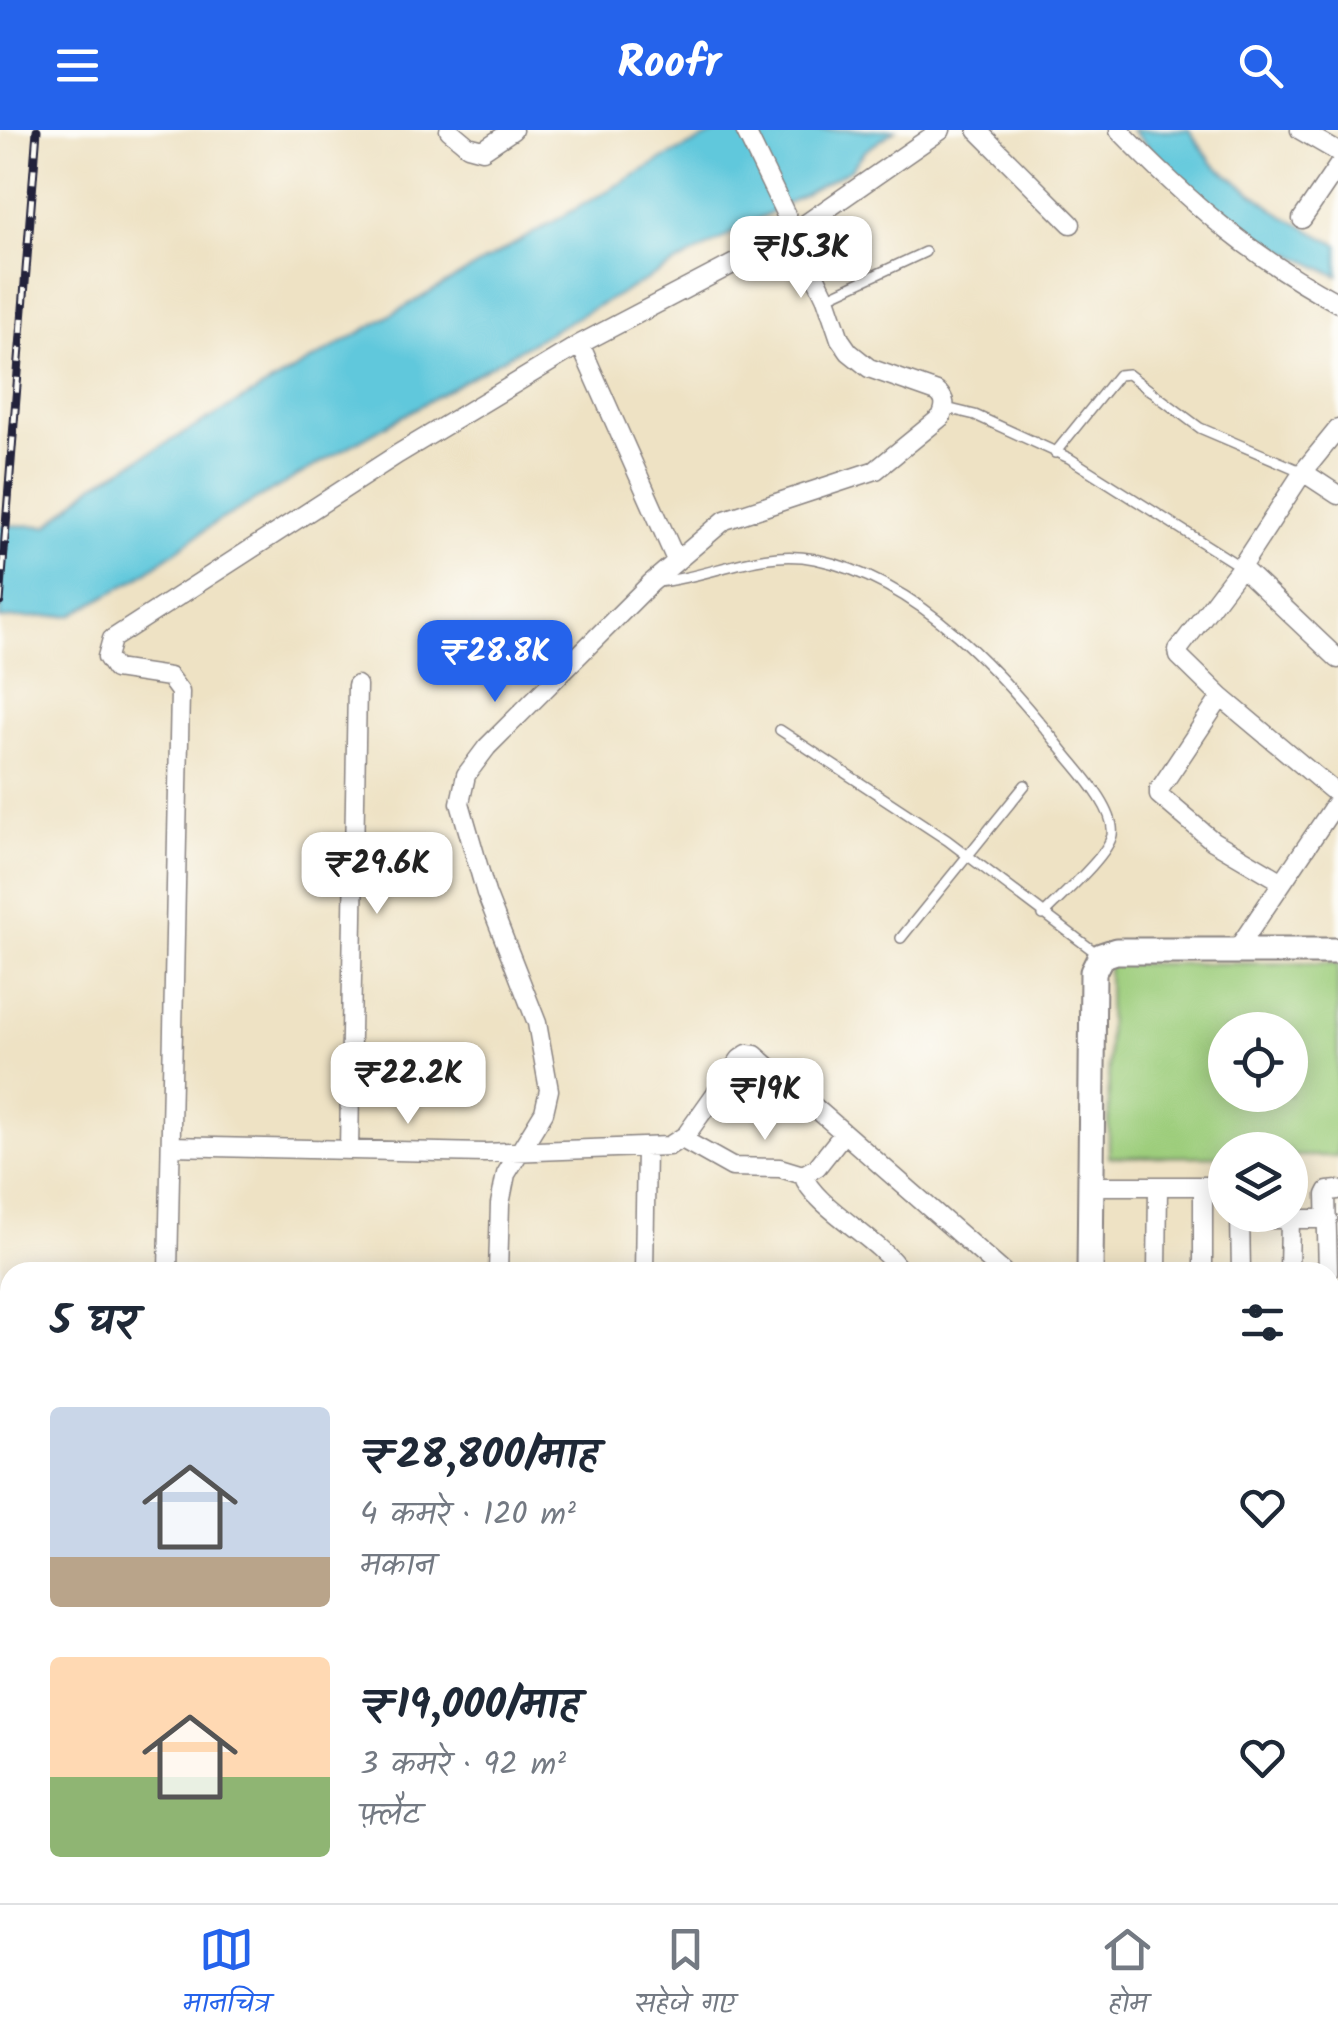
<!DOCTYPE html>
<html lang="hi">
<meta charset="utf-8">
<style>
body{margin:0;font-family:Kalam,"Playpen Sans Deva",sans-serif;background:#f6f6f7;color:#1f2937;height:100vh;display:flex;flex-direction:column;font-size:38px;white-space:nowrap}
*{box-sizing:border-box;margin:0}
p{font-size:32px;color:#747a83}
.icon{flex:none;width:55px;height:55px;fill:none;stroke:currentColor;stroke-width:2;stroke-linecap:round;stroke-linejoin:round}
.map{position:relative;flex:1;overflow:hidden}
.details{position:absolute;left:0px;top:1132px;width:1340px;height:642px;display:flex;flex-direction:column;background:#fff;border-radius:30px 30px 0 0;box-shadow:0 5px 25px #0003}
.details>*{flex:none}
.buttons{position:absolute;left:1208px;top:882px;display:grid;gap:20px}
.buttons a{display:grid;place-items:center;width:100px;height:100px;border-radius:50%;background:#fff;box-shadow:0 5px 25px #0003;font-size:50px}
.price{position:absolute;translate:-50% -85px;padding:0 22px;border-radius:20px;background:#fff;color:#222;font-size:32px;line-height:65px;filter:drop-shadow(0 2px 5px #0008)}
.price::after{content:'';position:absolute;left:50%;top:60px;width:30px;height:22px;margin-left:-15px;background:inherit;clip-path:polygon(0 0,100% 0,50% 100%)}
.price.current{background:#2563eb;color:#fff}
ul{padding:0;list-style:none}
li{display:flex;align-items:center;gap:30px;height:250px;padding:0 50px}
li span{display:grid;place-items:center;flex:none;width:280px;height:200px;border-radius:10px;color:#555}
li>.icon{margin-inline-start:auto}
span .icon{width:120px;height:120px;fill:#fffc;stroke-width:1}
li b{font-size:42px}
h2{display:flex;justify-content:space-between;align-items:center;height:120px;padding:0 50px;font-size:42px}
header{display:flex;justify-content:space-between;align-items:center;height:130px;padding:0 50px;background:#2563eb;color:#fff;font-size:45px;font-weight:600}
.dock{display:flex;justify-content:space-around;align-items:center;height:140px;border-top:2px solid #e0e1e3;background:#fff;font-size:28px;color:#747a83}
.dock a{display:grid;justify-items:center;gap:5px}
.dock .current{color:#2563eb}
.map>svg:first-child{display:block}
.green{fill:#9dcd7c;stroke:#60785c;stroke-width:2.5;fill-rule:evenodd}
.water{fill:#60c8dc;stroke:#41758c;stroke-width:2.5}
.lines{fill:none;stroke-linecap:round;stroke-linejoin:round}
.lane-casing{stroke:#888280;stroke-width:12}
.street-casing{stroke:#888280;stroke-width:21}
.secondary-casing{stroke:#888280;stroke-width:29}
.lane{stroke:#fff;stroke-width:9}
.street{stroke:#fff;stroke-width:18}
.secondary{stroke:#fff;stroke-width:25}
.rail-casing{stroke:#22223b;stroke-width:9}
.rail{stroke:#fdfcf7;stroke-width:5;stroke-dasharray:15;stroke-linecap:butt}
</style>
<header><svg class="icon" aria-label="menu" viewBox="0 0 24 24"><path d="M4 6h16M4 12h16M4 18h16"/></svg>Roofr<svg class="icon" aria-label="search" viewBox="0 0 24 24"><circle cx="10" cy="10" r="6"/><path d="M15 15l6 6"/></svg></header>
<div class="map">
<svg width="1338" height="1773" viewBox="0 0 1338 1773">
<rect width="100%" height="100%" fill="#fdfcf7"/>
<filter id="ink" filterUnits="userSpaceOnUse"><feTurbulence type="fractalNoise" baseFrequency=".01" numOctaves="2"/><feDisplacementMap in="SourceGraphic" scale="20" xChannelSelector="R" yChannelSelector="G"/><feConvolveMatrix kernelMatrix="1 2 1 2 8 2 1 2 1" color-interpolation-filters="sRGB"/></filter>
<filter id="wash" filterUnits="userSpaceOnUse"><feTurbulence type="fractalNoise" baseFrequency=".0048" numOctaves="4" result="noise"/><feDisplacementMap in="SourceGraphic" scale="40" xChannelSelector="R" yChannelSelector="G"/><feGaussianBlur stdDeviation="2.25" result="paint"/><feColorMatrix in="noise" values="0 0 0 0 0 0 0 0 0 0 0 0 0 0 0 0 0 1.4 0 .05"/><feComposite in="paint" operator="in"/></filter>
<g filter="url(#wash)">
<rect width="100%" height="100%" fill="#eee2c4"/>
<path class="green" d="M1338,833V1026H1290V1020H1225V1026L1109,1027L1108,834ZM1225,900H1290V965H1225Z
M907,1765H1065V1773H907Z"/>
<path class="water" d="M722,0H895L865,21L851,39L555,199L215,393L138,448L72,485L0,489V395L48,396L94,355L661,30Z
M1132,0H1189L1213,34L1283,86L1338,115V146L1249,104L1191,62Z"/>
</g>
<g filter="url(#ink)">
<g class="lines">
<g class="lane-casing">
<path id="lane" d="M826,168L925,122
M946,278L975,285L1069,328L1241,437
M1055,323L1118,245L1128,244L1200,298L1303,342
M658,452C712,447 760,418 815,429C922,451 1004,546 1068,627C1082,644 1116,681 1112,705C1108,726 1059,768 1043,785
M780,600L947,710L1099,825
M901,808L1025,655
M6,1463L3,1618L4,1630L10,1634
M0,1698L4,1630
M0,1719L10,1726
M212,1765V1773
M375,1773V1765
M812,1773V1765
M891,1773V1765"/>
</g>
<g class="street-casing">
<path id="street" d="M449,0L468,16L483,20L513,0
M977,0L1071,94
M1119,0C1188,71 1250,126 1338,173
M1300,0L1338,22
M1302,89L1338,36
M580,214L676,430
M1338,299L1303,342L1241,437L1178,520L1179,526L1221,567L1338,665
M1303,342L1338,365
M1241,437L1338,529
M1221,567L1159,660V665L1213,711L1281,751
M1236,821L1338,670
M682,1009L732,1037L780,1038L803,1045L817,1037L844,1003
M171,1016L484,1023L669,1016L686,1005L740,929L747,924L755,925L1003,1142
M349,1019L357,555
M803,1045C814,1077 879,1108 901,1142
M1092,1056H1225
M1240,1085L1241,1142
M1240,1089H1328
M168,1142L180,562L169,547L115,539L107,527L112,509L398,324L580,214L794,102L941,0
M498,1142L500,1074L506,1044L544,982L549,960L537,893L486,763L460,673L466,645L487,617L651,453L725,390L876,340L941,287C946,276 946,269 937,262L869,238L849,222L840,209L826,168L745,0
M644,1142L646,1018
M1157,1142L1158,1057
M1203,1142V1057
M1289,1142L1290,1088
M1328,1142L1326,1065L1328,1061L1338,1060
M1330,1258H1338
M1330,1455H1338
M1330,1490H1338
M1145,1765V1773
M1081,1773V1765
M1189,1773V1765
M1232,1773V1765
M1318,1773V1765"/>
</g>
<g class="secondary-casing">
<path id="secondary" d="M1090,1142L1093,842L1101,826L1116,821H1338
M9,1335H10
M1330,1702H1338
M1330,1724L1338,1723
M839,1773V1765
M864,1773V1765"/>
</g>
<use href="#lane" class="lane"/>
<use href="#street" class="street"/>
<use href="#secondary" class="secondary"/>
<g class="rail-casing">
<path id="rail" d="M0,472L37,0"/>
</g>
<use href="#rail" class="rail"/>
</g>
</g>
</svg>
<div class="buttons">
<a><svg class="icon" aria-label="locate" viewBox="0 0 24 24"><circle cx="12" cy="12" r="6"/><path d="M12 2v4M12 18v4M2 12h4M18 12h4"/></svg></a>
<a><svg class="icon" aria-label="layers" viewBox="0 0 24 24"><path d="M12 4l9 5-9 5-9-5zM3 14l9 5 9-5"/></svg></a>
</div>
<b class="price" style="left:801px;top:171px">₹15.3K</b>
<b class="price current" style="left:495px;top:575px">₹28.8K</b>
<b class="price" style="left:377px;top:787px">₹29.6K</b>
<b class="price" style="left:408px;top:997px">₹22.2K</b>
<b class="price" style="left:765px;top:1013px">₹19K</b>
<section class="details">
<h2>5 घर<svg class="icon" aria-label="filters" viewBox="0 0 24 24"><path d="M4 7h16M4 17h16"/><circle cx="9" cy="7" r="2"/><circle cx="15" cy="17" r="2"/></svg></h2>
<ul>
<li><span style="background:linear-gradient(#c9d6e8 75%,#b9a48a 0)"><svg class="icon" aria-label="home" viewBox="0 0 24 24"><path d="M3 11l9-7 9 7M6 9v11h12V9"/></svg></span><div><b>₹28,800/माह</b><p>4 कमरे · 120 m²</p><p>मकान</p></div><svg class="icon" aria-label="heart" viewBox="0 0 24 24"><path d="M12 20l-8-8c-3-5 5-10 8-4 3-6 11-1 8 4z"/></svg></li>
<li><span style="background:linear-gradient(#ffd9b3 60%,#8fb573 0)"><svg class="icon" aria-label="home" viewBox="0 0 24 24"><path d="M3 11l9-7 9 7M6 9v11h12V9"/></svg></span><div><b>₹19,000/माह</b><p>3 कमरे · 92 m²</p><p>फ़्लैट</p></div><svg class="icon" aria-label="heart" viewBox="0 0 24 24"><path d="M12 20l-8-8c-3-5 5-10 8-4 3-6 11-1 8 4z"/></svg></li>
</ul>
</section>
</div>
<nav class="dock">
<a class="current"><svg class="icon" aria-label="map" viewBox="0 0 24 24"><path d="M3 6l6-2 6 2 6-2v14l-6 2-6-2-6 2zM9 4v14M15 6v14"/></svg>मानचित्र</a>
<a><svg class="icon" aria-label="saved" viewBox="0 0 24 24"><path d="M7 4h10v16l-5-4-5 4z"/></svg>सहेजे गए</a>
<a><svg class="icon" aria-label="home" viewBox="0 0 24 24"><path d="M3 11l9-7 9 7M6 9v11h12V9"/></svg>होम</a>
</nav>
